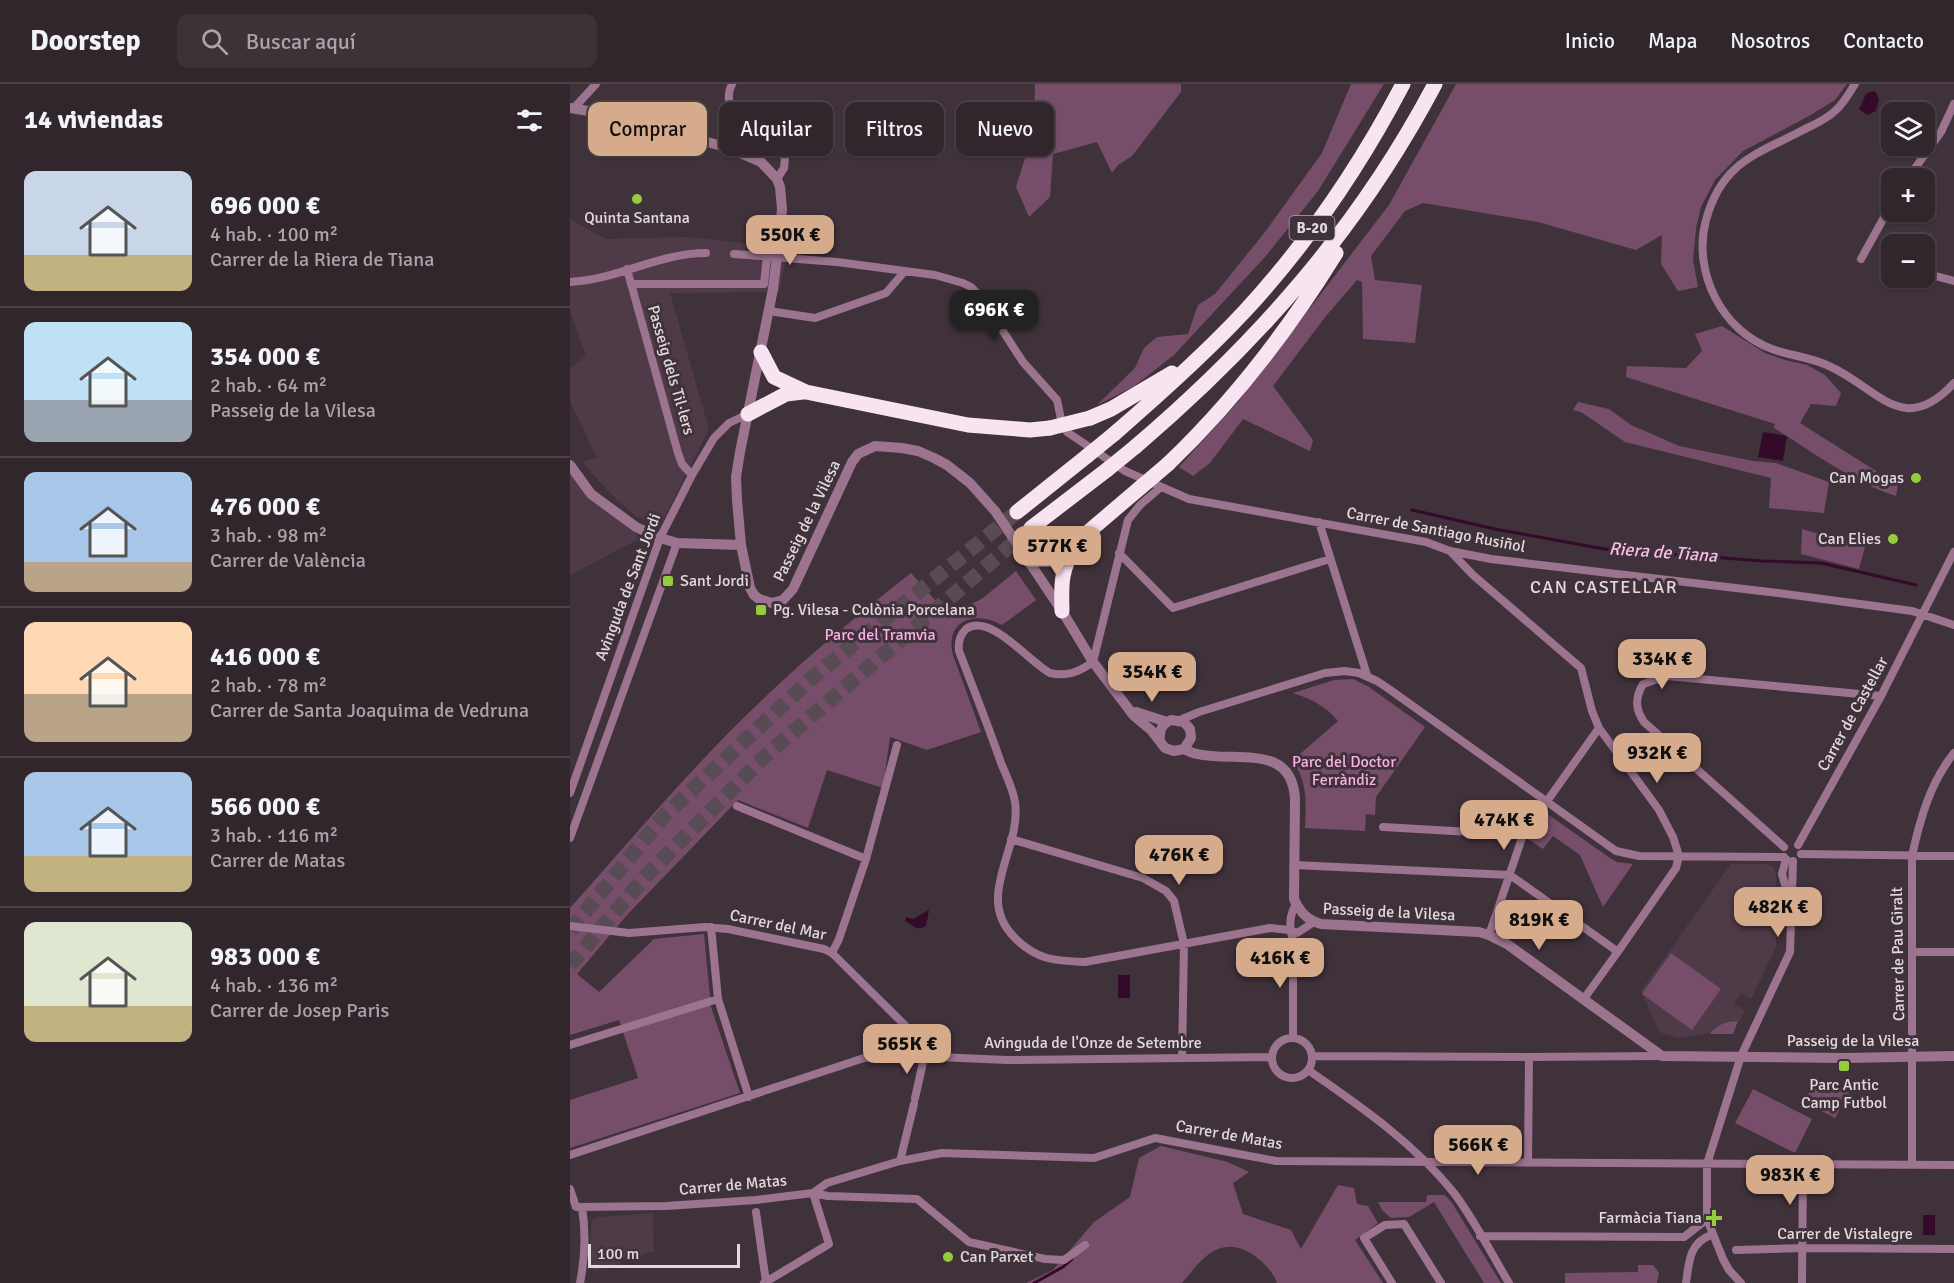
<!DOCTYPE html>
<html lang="es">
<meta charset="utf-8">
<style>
body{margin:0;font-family:Signika,sans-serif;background:#3c3238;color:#f1f3f6;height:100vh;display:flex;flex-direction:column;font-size:22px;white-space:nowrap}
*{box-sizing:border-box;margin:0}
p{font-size:20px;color:#a8a5a9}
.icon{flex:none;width:33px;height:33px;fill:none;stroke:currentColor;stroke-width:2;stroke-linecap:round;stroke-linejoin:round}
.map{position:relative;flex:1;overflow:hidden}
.side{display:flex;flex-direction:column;background:#30262c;width:570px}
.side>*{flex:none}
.banner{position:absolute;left:18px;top:18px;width:570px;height:54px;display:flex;gap:12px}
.tools{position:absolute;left:1311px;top:18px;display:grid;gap:12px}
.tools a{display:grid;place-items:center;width:54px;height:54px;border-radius:12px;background:#30262c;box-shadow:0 2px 4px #0004,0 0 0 2px #4b4348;font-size:30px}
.scale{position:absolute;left:18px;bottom:15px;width:152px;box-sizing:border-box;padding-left:6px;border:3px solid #e2d9df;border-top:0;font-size:16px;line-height:21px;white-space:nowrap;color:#e2d9df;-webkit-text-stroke:4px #40323b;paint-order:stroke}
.price{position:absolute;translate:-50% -51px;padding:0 14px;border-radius:12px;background:#d6ab8b;color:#111;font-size:20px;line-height:39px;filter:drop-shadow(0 2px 3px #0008)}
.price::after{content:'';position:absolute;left:50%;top:36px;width:18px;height:14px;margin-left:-9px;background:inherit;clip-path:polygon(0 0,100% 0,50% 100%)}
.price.current{background:#222;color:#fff}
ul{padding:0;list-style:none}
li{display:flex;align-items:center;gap:18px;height:150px;padding:0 24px}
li+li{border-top:2px solid #4b4348}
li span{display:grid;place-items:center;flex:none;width:168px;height:120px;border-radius:12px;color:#555}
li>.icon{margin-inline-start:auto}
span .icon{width:72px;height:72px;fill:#fffc;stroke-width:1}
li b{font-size:26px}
h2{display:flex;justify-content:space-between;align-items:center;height:72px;padding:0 24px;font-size:26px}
.tag{padding:0 21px;border-radius:12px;background:#30262c;box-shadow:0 2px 4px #0004,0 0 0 2px #4b4348;font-size:21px;line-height:54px}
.tag.current{background:#d6ab8b;color:#111}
header{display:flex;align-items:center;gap:36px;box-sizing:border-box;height:84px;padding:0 30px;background:#30262c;border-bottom:2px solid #4b4348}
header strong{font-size:28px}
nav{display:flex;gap:33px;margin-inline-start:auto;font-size:21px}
.search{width:420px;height:54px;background:#3c3238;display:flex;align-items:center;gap:15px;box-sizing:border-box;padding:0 21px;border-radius:12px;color:#a8a5a9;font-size:22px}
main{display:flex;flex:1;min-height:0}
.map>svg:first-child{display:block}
.built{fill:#4f3b48}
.green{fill:#764e6a}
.water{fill:#340a2b}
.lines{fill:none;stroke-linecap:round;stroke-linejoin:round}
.stream{stroke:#340a2b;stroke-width:3}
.motorway-tunnel{stroke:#584b54;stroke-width:15;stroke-dasharray:15 8;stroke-linecap:butt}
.minor{stroke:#9c748f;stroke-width:8}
.tertiary{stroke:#9c748f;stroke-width:10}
.motorway{stroke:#f8e4f1;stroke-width:15}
.tertiary-bridge{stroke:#9c748f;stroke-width:10}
.motorway-bridge{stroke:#f8e4f1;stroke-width:15}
.poi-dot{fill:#95cc3b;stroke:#40323b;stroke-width:2}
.labels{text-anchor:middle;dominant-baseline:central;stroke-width:6;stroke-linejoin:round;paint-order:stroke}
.shield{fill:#40323b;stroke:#b1a7ae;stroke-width:1.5}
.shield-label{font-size:15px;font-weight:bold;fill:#e2d9df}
.poi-label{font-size:16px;fill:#e2d9df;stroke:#40323b;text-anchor:end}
.street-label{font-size:16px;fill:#e2d9df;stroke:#40323b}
.park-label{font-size:16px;fill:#fbafe4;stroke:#40323b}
.water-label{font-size:18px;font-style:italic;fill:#fabce7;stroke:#40323b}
.neighbourhood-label{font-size:18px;letter-spacing:1.5px;fill:#e8d6e1;stroke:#40323b}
</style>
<header>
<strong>Doorstep</strong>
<div class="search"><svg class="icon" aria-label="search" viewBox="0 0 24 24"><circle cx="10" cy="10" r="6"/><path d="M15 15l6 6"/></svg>Buscar aquí</div>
<nav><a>Inicio</a><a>Mapa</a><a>Nosotros</a><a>Contacto</a></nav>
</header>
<main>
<section class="side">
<h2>14 viviendas<svg class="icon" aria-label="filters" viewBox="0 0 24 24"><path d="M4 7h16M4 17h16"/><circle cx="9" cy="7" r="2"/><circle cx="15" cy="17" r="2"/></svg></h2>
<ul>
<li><span style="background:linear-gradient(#c9d6e8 70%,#c2b280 0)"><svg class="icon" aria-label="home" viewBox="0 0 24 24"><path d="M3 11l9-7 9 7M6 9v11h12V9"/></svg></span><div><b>696 000 €</b><p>4 hab. · 100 m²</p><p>Carrer de la Riera de Tiana</p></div></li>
<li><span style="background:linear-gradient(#bfe0f5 65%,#9aa5b1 0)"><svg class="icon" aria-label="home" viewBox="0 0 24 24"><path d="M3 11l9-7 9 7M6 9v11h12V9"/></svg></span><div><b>354 000 €</b><p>2 hab. · 64 m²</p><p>Passeig de la Vilesa</p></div></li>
<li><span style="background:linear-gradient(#a9c7e8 75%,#b9a48a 0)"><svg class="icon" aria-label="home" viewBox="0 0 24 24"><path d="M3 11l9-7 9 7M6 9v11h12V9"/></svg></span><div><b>476 000 €</b><p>3 hab. · 98 m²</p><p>Carrer de València</p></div></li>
<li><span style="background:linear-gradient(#ffd9b3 60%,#b9a48a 0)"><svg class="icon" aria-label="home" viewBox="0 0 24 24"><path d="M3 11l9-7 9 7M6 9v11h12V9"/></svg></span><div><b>416 000 €</b><p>2 hab. · 78 m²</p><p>Carrer de Santa Joaquima de Vedruna</p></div></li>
<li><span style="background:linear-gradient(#a9c7e8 70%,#c2b280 0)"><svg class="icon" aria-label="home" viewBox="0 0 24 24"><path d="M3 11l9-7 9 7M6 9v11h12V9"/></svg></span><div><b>566 000 €</b><p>3 hab. · 116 m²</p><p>Carrer de Matas</p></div></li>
<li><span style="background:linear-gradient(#dfe7d0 70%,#c2b280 0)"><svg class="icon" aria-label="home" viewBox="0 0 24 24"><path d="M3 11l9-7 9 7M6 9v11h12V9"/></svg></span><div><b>983 000 €</b><p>4 hab. · 136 m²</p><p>Carrer de Josep Paris</p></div></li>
</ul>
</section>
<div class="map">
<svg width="1384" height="1199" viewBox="0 0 1384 1199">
<rect width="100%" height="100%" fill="#40323b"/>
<path class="built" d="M0,135L36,155L116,153L218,164L209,208L100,209L139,345L91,440L67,433L47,416L12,378L27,374L0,317V284L16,272L0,227Z
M0,381L21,410L66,443L67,456L0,491Z
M1161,780H1197L1204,784L1206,789V863L1181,915L1171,909L1164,919L1175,927L1170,937H1163L1147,943L1140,949L1108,954L1089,948L1071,907Z
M83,1129L84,1167L56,1176L55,1173L50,1175L51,1180L23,1187V1183H20L21,1142L23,1136L28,1133Z"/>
<path class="green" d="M465,0H611V8L562,72L548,81L542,89L527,58L483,70L480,113L459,133L446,103L464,45Z
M781,0H814L748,107L695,173L604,271L563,303L527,321L565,284L574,264L587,253L618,250L628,221L645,210L695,148L752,69Z
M886,0H1277L1265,16L1239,32L1173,67L1145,96L1131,123L1126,144L1123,176L1128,203L1108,207L1091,180L1092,151L1066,166L968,138L853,119L835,127L801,172L805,196L852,201L845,259L793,255L792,198L787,196L756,232L703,302L743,356L740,367L673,335L640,379L623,392L609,383L668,318L819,121Z
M1152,242L1195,269L1215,276L1237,281L1255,291L1271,309L1266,322L1241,320L1230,339L1328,401L1326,412C1282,398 1243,368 1204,344L1205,340L1056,293L1057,282L1116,284L1132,267L1125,250Z
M1008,318L1039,325L1061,341L1109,362L1183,377L1206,379L1259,398L1254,429L1199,424L1201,394L1055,358L1011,328L1003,326Z
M1232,445L1295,463L1289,485L1231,470Z
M446,487L466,516L432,541C406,526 374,536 383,571L411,648L357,666L320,653L313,704L257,686L238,744L168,716L57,831L7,890L29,908L84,855L134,850L141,923L170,1009L0,1064V1016L68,994L49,936L0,951V824C63,754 123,681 192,616C239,571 290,529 341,489L379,532L413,514Z
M783,595L799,603L855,643L806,713L805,731L796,730L795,747L735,744C736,721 738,695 722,677L768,637C756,622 741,615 723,609L764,596Z
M976,729L1040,774L1047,778L1063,780L1033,823L1010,771L983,752L973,765L958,755Z
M1101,869L1151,905L1122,946L1072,910Z
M1168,937L1163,950H1140C1146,941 1156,937 1168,937Z
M1244,1003H1260L1279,1009L1265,1034L1232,1017Z
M1183,1005L1242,1035L1225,1069L1165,1039Z
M591,1062L658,1078L679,1088L663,1099L673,1130L721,1146L731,1165L768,1101L784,1104L787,1120L798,1122L808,1139L785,1156L813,1199H707C703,1187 692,1177 682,1170C649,1150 632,1175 612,1199H456L483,1186L524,1138L560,1113L569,1074Z
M857,1111H875L882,1119L931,1199H914L864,1118L839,1133L821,1134L812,1126L808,1118H856Z
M1068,1181H1083L1089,1189L1087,1199H995V1189L1068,1188Z"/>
<path class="water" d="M1303,7L1306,8L1309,16L1306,27L1297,31L1289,25L1296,10Z
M1193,348L1217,352L1213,377L1188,373Z
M359,826L356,842C346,848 343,841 335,837L336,833L343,835Z
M548,891H560V914H548Z
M1353,1131H1365V1151H1353Z"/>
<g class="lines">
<path class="stream" d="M842,426L925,445L1034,465L1193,477L1251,479L1346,501
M464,1199L493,1183L502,1175"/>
<path class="motorway-tunnel" d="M0,846L93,733L243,593L447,428
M0,881L76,792L195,672L461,444"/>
<path class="minor" d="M162,0C145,33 199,49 215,74L214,84L207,95
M1285,0C1279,9 1274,19 1266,26C1258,34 1246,40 1235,45C1188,70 1152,77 1136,136C1122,188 1152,247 1202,265C1221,272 1241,273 1259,282C1307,303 1333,355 1384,299
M4,24L26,0
M1338,94L1371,48L1384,20
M164,170L267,178L365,191L393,199L401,203L410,212L453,278L487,316L492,340L497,348L555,387L619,415L856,458L880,467L921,475L1208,509L1342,527L1384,541
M1291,175L1322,119
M57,185L108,369L112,380L122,391
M1354,189L1384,197
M0,198C47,196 88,169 136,169
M61,200H194L197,173
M199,227L245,234L316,209L334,188
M591,403L570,421L558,436L523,578C509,588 497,593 480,589C460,579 420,528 396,545C390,551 388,559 389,567C403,604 418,641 431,679C436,691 443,705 445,718C452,765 404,812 444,853C466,876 485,877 515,878L700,844L719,846L727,849L744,838
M749,438L797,591
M880,467L903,491L1011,584L1022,627L1029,644L1089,726L1103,753L1109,772L1106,784L1047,869
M549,469L603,524L760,475
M610,636L629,628L755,589L775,587L789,589L807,597L819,605L1046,767L1069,772L1214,773
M0,709L90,454L122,391L144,354L159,339L178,330
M167,722L296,775
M813,743L953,751
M0,754L107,459
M441,755L573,794L596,807L604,817L614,860L612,974
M1228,761L1311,612L1384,468
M1214,763L1074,638C1065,625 1065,614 1073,600L1097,592L1311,612
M1231,770L1384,772
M1216,775L1212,790L1220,819
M724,781L940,791L1044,865L1047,869L1013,916
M0,842L59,849L135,843L158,845L254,865L262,869L367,973
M141,843L148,915L179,1013
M919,851L953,751L1029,644
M1343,868H1384
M262,869L269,855L296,775L327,661
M723,953V857C719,843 719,832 726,820
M702 974a20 20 0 1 1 40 0a20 20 0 1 1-40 0Z
M0,961L148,915
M742,972L959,973L1092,972
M738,986C790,1022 844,1059 884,1109C905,1137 921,1169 939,1199
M345,1014L354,974
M0,1071L294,974L367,973L437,976L702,973
M330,1077L344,1020
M958,1079L959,973
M1342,1081V772C1350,735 1360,699 1384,669
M0,1105L6,1123L96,1122L186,1116L243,1109L257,1099L330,1077L372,1069L524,1074L585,1054L706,1077L1384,1081
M243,1109L258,1112L347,1115L399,1158L475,1175L494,1176L515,1161
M186,1128L196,1198
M910,1152L1114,1153
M1114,1153L1137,1135
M1166,1166L1233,1164L1384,1165
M10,1199C15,1174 16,1148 12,1123
M194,1199L259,1160L243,1109
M822,1199L794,1154L815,1141L834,1140L871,1199
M1116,1199C1119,1179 1119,1159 1141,1151
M1171,1199L1159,1186L1153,1175L1137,1135V1080L1171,972L1220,868L1223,777
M1232,1199L1233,1080"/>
<path class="tertiary" d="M0,24L24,28L156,63L191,78L207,95L210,103L212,125L209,156
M203,205L170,368L166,393L167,416L171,461L180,504L184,511L189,515L202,519L213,516L223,505L282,378L288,370L305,362L332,364L348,367L364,374L377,381L400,399L425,427L492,527L523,578L564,632L581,646L595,664L604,667L614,665L621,654L620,645L614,638L601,636C592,640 589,646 590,656
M0,381L21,410L66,443L90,454L107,459L171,461
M566,628L597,638
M614,665C618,667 622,669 627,670C665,679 722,658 725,715L724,815C730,828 737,836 751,840L909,848L919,851L937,860L1092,972L1275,974L1384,972"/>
<path class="motorway" d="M191,268L204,293L236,308L398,341L460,346L480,344
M178,330L216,310L233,308
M520,334L541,325L602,289
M544,350C589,311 633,272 674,228C737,160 790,82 833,0
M565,363C688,258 789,144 865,0
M598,380C663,318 719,245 766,169
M447,428L517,372
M461,444L538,385
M458,475H479L497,466L571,403
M492,527C491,499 491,485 506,461"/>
<path class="tertiary-bridge" d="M203,205L209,156"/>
<path class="motorway-bridge" d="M480,344L520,334
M517,372L544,350
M538,385L565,363
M571,403L598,380"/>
</g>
<g class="poi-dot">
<circle cx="67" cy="115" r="6"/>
<circle cx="1346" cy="394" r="6"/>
<circle cx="1323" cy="455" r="6"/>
<rect x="92" y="491" width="12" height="12" rx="3"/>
<rect x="185" y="520" width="12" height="12" rx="3"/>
<rect x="1268" y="976" width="12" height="12" rx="3"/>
<path d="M1141 1125h6v6h6v6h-6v6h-6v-6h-6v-6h6z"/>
<circle cx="378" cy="1173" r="6"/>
</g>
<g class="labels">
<rect class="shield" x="719.5" y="132" width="45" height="24" rx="4.5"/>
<g class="shield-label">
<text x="742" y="144">B-20</text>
</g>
<g class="poi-label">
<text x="67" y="134" text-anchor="middle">Quinta Santana</text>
<text x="1334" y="394">Can Mogas</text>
<text x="1311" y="455">Can Elies</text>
<text x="110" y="497" text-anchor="start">Sant Jordi</text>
<text x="203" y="526" text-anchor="start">Pg. Vilesa - Colònia Porcelana</text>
<text x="1274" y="1001" text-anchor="middle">Parc Antic<tspan x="1274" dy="18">Camp Futbol</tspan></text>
<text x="1132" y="1134">Farmàcia Tiana</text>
<text x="390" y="1173" text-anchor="start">Can Parxet</text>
</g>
<g class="street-label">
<text transform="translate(101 286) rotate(74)">Passeig dels Til·lers</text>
<text transform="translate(237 437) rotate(-64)">Passeig de la Vilesa</text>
<text transform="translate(866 446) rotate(11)">Carrer de Santiago Rusiñol</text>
<text transform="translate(58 503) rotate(-69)">Avinguda de Sant Jordi</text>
<text transform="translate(1283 630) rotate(-61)">Carrer de Castellar</text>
<text transform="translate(819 828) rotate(3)">Passeig de la Vilesa</text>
<text transform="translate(208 841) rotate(12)">Carrer del Mar</text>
<text transform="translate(1328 870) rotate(-91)">Carrer de Pau Giralt</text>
<text x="1283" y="957">Passeig de la Vilesa</text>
<text x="523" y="959">Avinguda de l'Onze de Setembre</text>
<text transform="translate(659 1051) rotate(10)">Carrer de Matas</text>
<text transform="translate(163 1101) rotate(-5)">Carrer de Matas</text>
<text x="1275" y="1150">Carrer de Vistalegre</text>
</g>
<g class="park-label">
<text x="310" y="551">Parc del Tramvia</text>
<text x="774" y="678">Parc del Doctor<tspan x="774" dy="18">Ferràndiz</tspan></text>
</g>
<g class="water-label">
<text transform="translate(1093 468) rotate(4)">Riera de Tiana</text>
</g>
<g class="neighbourhood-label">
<text x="1034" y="503">CAN CASTELLAR</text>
</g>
</g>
</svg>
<div class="tools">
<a><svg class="icon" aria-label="layers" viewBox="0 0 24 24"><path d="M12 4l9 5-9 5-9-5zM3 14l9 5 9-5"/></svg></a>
<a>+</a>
<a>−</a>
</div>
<div class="scale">100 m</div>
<b class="price" style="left:220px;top:182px">550K €</b>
<b class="price current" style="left:424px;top:257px">696K €</b>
<b class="price" style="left:487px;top:493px">577K €</b>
<b class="price" style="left:1092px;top:606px">334K €</b>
<b class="price" style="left:582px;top:619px">354K €</b>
<b class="price" style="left:1087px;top:700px">932K €</b>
<b class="price" style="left:934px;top:767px">474K €</b>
<b class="price" style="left:609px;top:802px">476K €</b>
<b class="price" style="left:1208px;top:854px">482K €</b>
<b class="price" style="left:969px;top:867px">819K €</b>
<b class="price" style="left:710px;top:905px">416K €</b>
<b class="price" style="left:337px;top:991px">565K €</b>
<b class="price" style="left:908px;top:1092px">566K €</b>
<b class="price" style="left:1220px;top:1122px">983K €</b>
<div class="banner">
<a class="tag current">Comprar</a>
<a class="tag">Alquilar</a>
<a class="tag">Filtros</a>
<a class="tag">Nuevo</a>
</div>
</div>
</main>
